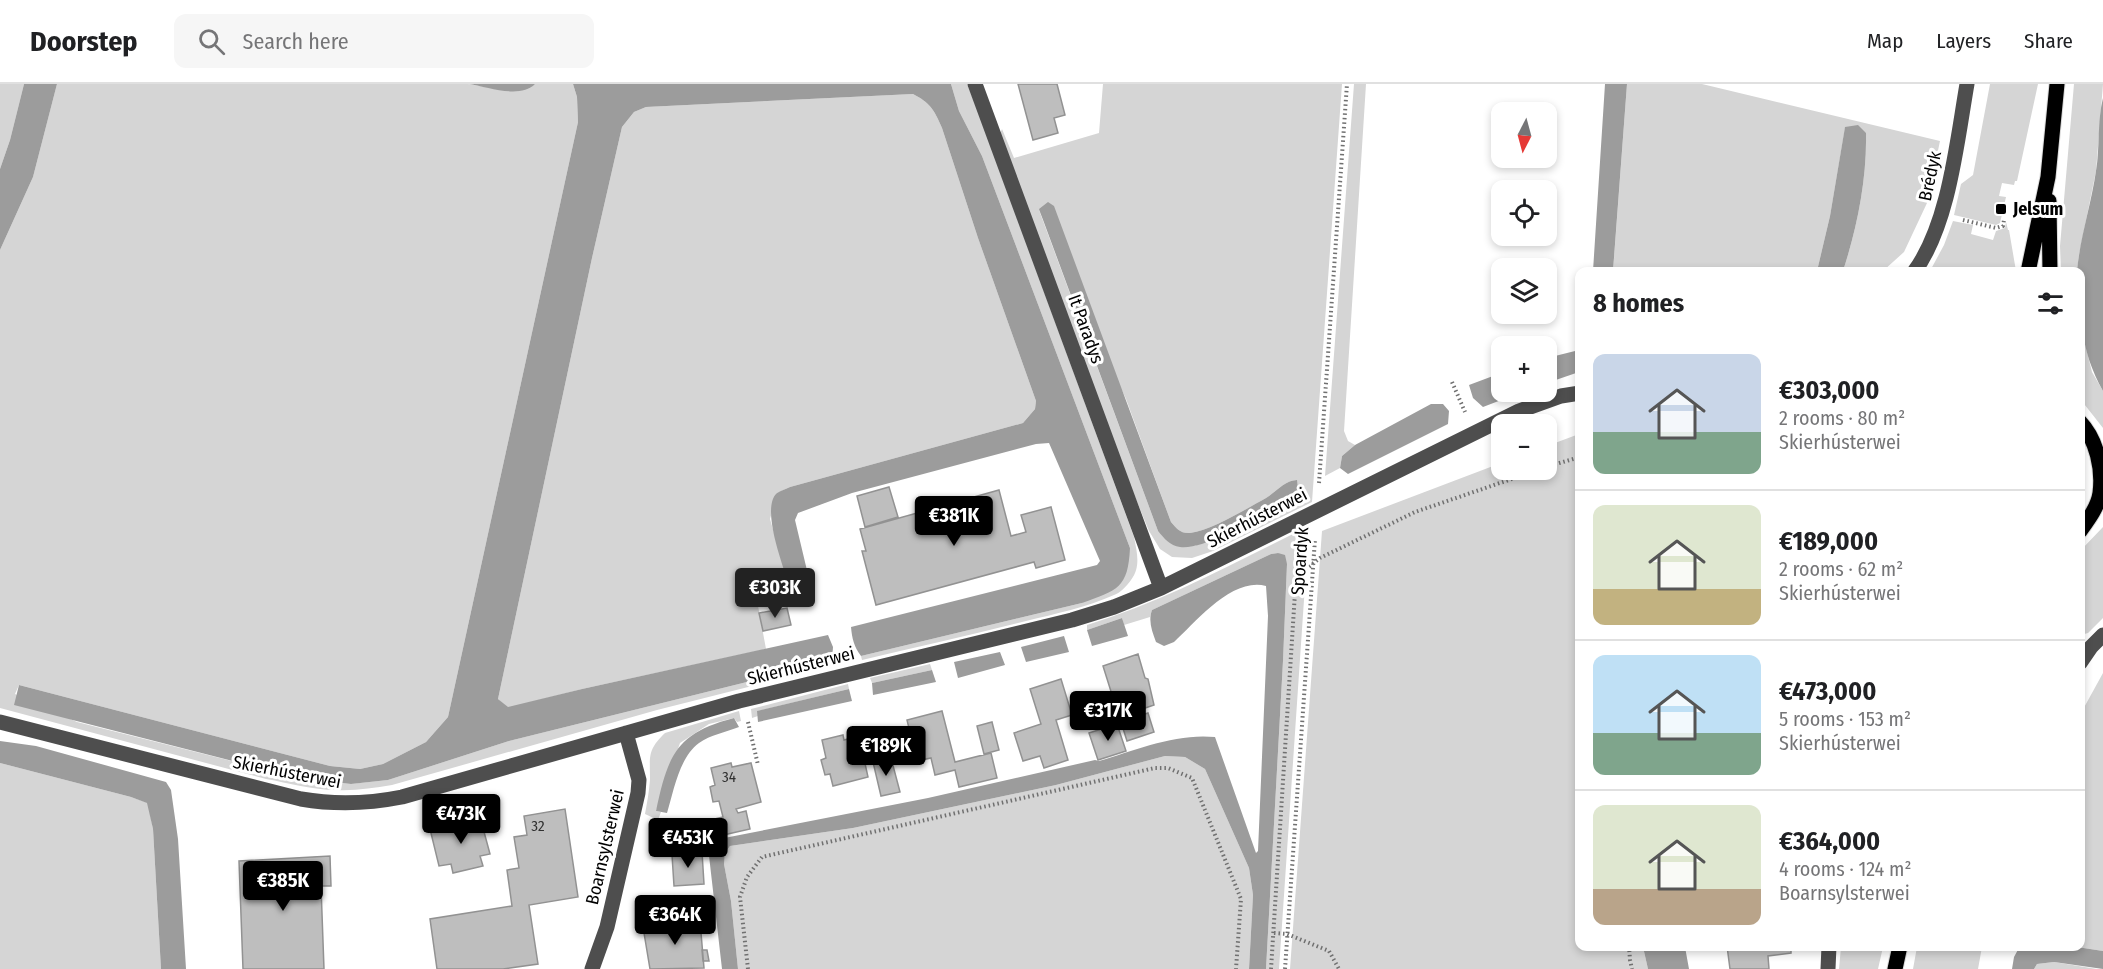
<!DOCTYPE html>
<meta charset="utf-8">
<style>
body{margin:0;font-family:"Fira Sans Condensed",sans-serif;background:#f6f6f6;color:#202124;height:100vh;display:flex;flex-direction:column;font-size:22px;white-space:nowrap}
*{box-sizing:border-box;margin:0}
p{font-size:20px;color:#757577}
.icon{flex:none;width:33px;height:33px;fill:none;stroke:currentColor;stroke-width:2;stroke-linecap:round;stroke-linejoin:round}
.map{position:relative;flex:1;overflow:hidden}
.panel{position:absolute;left:1575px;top:183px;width:510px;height:684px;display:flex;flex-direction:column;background:#fff;border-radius:12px;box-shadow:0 3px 9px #0003}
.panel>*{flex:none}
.needle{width:39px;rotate:186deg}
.controls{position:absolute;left:1491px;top:18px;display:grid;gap:12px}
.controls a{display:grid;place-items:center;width:66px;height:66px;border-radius:12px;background:#fff;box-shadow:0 3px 9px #0003;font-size:30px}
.price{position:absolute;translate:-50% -51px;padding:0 14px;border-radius:6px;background:#000;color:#fff;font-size:20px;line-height:39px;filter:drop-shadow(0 2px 3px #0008)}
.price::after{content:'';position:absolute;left:50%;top:36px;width:18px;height:14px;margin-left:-9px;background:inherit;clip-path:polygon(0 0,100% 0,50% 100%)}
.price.active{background:#222;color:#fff}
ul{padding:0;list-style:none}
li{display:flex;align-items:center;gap:18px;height:150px;padding:0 18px}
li+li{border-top:2px solid #e0e0e0}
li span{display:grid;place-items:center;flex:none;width:168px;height:120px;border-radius:12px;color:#555}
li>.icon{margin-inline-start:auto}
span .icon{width:72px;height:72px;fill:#fffc;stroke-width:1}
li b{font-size:26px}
h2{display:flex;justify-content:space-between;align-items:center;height:72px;padding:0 18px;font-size:26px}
header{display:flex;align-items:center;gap:36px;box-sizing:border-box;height:84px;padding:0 30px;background:#fff;border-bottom:2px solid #e0e0e0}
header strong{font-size:28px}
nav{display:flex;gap:33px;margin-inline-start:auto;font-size:21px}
.search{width:420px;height:54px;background:#f6f6f6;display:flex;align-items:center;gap:15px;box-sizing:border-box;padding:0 21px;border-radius:12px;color:#757577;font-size:22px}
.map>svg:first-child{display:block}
.green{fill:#d5d5d5;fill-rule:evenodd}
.water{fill:#9c9c9c}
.building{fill:#bebebe;stroke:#929292;stroke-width:1.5}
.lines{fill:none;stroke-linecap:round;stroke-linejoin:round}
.major-casing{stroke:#dbdbdb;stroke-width:17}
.path{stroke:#707070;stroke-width:4;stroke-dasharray:1.5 3;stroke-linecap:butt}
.minor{stroke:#4e4e4e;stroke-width:15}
.major{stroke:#000;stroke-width:15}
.poi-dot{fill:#000;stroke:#fff;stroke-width:2}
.labels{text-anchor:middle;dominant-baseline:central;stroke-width:6;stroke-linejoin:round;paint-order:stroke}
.number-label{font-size:15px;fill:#303030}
.street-label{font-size:18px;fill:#000;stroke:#fff}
.poi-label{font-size:18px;font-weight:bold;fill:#000;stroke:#fff;text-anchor:start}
</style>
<header>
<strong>Doorstep</strong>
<div class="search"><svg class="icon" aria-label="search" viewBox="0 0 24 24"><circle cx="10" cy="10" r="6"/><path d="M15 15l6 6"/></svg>Search here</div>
<nav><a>Map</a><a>Layers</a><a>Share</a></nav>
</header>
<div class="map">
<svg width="2103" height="885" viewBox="0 0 2103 885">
<rect width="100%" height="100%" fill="#fff"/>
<path class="green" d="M0,0H24L10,56L0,85Z
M57,0H468L511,7L535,0H573L577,13L578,38L448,633L426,658L383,680L360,685L330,682L19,601L15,610L77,638L303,695L350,700L388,696L509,657L832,577L831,582L657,626L392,701C373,704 355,707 336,706C312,706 289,699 266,695L0,624V166L33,93Z
M951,0H967L977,25L1134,453C1137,468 1141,483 1131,496C1127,502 1120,509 1114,511C1087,523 1055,530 1026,537C972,551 917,563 862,576L861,572L1082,519L1130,464L982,72L959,27Z
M1103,0H1342L1312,418L1213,467L1192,474L1172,473L1160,465L1149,447L1122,381L1000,50L1002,45L1014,74L1099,49ZM1039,126L1126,315L1171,438C1176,444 1181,450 1190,449C1212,446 1246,425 1266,414C1276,408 1285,396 1297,396L1195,462L1158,447Z
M1354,0H1366L1344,347L1348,357L1355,361L1342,372L1340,384L1325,392Z
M1627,0H1702L1940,57L1927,119L1904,168L1883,187H1843C1857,144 1867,95 1866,49L1845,44L1830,132L1817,187L1613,188Z
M1990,0H2038L2017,97H2015L2014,101L2002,99L1999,112L2006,113L2000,139L1996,141L1954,131L1961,100L1973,91Z
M2074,0H2103L2096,87L2079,171L2077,187L2061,188L2060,162Z
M913,10C930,19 934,25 942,44L978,154L1036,317L1035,325L1023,339L790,403L777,409L770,435L790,504L756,511L766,565L582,605L508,624L498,615L592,174L622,43L634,28L646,23Z
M1953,137L1973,141L1971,150L1993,156L1996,147L2005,144L2006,138L2008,146H2009L2016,187H1930L1944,161Z
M2080,240L2092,288L2103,307V344L2081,316Z
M1579,350L1580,862L1643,863L1648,885H1290L1322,447L1501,379L1502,386H1546L1547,362Z
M1309,442L1279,885H1266L1283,577L1287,480L1278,469L1271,470L1152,526L1150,533L1124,541L1122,534L1087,546V541C1165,517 1236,478 1309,442Z
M2103,443V534L2088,549L2081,551V466Z
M930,580L932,586L872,599L870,594Z
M2103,589V867L2077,863L2080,862L2081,629Z
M848,600L849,605L758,627V632L752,634L751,625Z
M739,627L741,637L737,638L734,634L709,640L680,659L656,727L661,728L658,736L645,730C647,719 649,708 650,696C650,673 647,666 665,649Z
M1165,672L1185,673L1205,685L1249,784L1253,811L1249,885H738L731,817L724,780L725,769L730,762L853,744L1056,701Z
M0,679L131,713L148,719L153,745L161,885H0Z
M1841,863H1883L1878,885H1839Z
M1917,863V862L1982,863L1978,885H1913Z
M2054,878L2097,885H2034L2037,880Z"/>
<path class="water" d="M24,0H57L33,93L0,166V85L10,56Z
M469,0H535C520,15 488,3 469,0Z
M573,0H951L959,27L982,72L1130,464C1128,504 1118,506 1082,519L861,572C854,563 852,554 851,543L1097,481L1100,477L1049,359L1036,360L852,409L798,429L795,436L810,499L790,504C784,484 760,424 777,409C780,407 786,405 790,403L1023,339L1035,325L1036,317L978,154L942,44C934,25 930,19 913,10L646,23L634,28L622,43L592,174L498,615L508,623L582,605L828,551L833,563L832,577L509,657L388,696L351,700L303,695L14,621L19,601L330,682L360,685L383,680L426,658L448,633L578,38L577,13Z
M1605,0H1627L1613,187H1593Z
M2103,14V307C2080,265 2080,234 2080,188L2077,187C2080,154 2091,121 2096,87C2100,63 2097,38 2103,14Z
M1858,41L1866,49C1867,95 1857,144 1843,187H1817L1830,132L1845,43Z
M1048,118L1054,122L1171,438C1176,444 1181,450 1190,449C1212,446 1246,425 1266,414C1276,408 1285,396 1297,396L1298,407L1292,416C1268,428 1205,467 1180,463C1170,462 1164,454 1158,447L1039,125Z
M1579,266V288L1547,299V274Z
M1501,289L1502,308H1522L1483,323L1473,314L1469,301Z
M1431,320H1443L1449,327L1448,340L1348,390L1340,384L1342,372L1355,361Z
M1278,469L1285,471L1287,480L1283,577L1266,885H1249L1253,811L1249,784L1205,685L1185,673L1165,672L1056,701L853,744L730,762L725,769L724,780L731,817L738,885H722L708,763L714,756L928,714L1095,676L1099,677C1136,666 1176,649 1215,653L1256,769L1258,767L1268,532L1266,502C1232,493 1196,538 1174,558L1164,562L1156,558C1152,547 1148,537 1152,526L1271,470Z
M1122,534L1128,552L1092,562L1087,546Z
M1064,552L1069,568L1026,578L1021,563Z
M1000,568L1005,581L958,594L954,578Z
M932,586L936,598L873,611L872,599Z
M849,605L852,617L758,638L757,627Z
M734,634L739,643C726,648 710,651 699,659C679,674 674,706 667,729L656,727C668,671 676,649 734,634Z
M0,657L36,662L166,698L171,706L178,755L186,885H161L153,745L147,719L131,713L0,679Z
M2020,862L2077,863L2103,867V885L2054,878L2037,880L2034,885H2012L2014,873Z
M1643,863H1685L1689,885H1648Z"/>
<path class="building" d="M1018,0H1057L1065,31L1054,34L1058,49L1033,56Z
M889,403L898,433L865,443L857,412Z
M999,406L1011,452L1026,448L1021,431L1051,423L1065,476L1036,484L1034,478L876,521L862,467H866L860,445Z
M787,524L791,541L763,547L759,529Z
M1138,570L1145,594L1148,595L1154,621L1119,633L1103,582Z
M1061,595L1072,631L1056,636L1068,676L1044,684L1040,672L1023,677L1014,649L1041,640L1030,605Z
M942,627L955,678L991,669L997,694L959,703L955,686L935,691L931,674L917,677L907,636Z
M1148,629L1154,648L1127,657L1121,638Z
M992,638L999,666L984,670L977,642Z
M1117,640L1126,667L1098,676L1089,649Z
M843,651L844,656L863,651L869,673L864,675L868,693L833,702L830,690L825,691L821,676L826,674L822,656Z
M891,674L900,708L881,712L873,678Z
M731,679L732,683L751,679L761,718L736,725L738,729L746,727L750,745L710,754L706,737L723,733L719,717L713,718L710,703L715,701L711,684Z
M565,725L578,813L529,821L538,880L503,885H437L430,835L512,822L507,786L519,784L514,753L527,751L524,732Z
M480,733L490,770L480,772L483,782L453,789L451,780L439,782L430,745Z
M702,768L704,800L674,802L672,771Z
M330,772L331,802H321L324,885H243L239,777Z
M700,837L704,884L650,885L643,843Z
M1727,862H1791V869L1768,872L1769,885H1730Z
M702,866H707L709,877H703Z"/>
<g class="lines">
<g class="major-casing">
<path id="major" d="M2049,117L2050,188
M2028,188L2048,93L2057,0
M2080,338C2097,356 2103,385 2100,409C2098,423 2088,436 2080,447
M1895,885L1900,862"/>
</g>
<path class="path" d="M1963,136L1996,144L2003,142L2004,136
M1452,298L1465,328
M1546,383L1580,373
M1319,399L1347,0
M748,638L758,681
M1274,849L1287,850L1329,867L1339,885
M1629,862L1630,876L1632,885
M748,885L740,813L747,793L762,773L1155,684H1168L1192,694L1241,815L1236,885
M1271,885L1296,493L1320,474L1415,428L1538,386
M1285,885L1315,455"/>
<path class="minor" d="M975,0L1161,504
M1914,188C1949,141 1957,57 1967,0
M2080,579L2091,563L2103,551
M0,638L301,715C336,721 367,720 402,713L739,617L1072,536L1114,523L1161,504L1519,327L1561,312L1580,309
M592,885L607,843L638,709L639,696L626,649
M1828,885L1829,862"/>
<use href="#major" class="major"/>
</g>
<rect class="poi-dot" x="1995" y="119" width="12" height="12" rx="3"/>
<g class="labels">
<g class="number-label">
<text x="729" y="693">34</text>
<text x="538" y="742">32</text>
</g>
<g class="street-label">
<text transform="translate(1930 92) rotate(-78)">Brédyk</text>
<text transform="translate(1086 245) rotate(70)">It Paradys</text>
<text transform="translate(1257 434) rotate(-27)">Skierhústerwei</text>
<text transform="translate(1300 477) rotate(-86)">Spoardyk</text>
<text transform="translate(801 582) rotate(-14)">Skierhústerwei</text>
<text transform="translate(287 688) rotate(11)">Skierhústerwei</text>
<text transform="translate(605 763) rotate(-77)">Boarnsylsterwei</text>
</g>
<g class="poi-label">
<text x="2013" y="125">Jelsum</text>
</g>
</g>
</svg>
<div class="controls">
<a><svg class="needle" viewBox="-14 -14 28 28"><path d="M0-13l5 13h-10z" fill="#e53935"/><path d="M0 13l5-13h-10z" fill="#757577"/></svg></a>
<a><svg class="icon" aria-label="locate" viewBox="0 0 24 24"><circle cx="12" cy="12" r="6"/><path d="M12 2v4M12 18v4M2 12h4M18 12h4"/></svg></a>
<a><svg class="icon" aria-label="layers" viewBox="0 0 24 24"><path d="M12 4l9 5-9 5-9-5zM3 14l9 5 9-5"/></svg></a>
<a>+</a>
<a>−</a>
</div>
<b class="price" style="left:954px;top:463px">€381K</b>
<b class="price active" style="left:775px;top:535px">€303K</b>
<b class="price" style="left:1108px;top:658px">€317K</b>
<b class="price" style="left:886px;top:693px">€189K</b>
<b class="price" style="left:461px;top:761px">€473K</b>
<b class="price" style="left:688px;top:785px">€453K</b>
<b class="price" style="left:283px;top:828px">€385K</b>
<b class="price" style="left:675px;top:862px">€364K</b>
<section class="panel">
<h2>8 homes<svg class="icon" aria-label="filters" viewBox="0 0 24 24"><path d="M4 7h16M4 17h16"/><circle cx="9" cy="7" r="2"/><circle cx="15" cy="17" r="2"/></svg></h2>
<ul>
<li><span style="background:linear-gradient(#c9d6e8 65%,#7fa58c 0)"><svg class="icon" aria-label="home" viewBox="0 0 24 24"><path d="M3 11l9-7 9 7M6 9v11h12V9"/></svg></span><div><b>€303,000</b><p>2 rooms · 80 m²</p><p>Skierhústerwei</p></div></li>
<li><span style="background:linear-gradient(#dfe7d0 70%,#c2b280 0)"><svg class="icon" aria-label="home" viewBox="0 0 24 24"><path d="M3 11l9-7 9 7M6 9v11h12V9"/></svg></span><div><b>€189,000</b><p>2 rooms · 62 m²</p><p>Skierhústerwei</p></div></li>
<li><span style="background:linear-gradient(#bfe0f5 65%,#7fa58c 0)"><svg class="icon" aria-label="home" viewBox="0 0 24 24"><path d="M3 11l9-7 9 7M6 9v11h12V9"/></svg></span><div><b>€473,000</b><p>5 rooms · 153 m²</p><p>Skierhústerwei</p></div></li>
<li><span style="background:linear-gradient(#dfe7d0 70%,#b9a48a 0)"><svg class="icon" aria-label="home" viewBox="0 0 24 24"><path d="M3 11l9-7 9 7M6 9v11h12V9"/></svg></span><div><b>€364,000</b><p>4 rooms · 124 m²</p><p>Boarnsylsterwei</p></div></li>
</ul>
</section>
</div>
